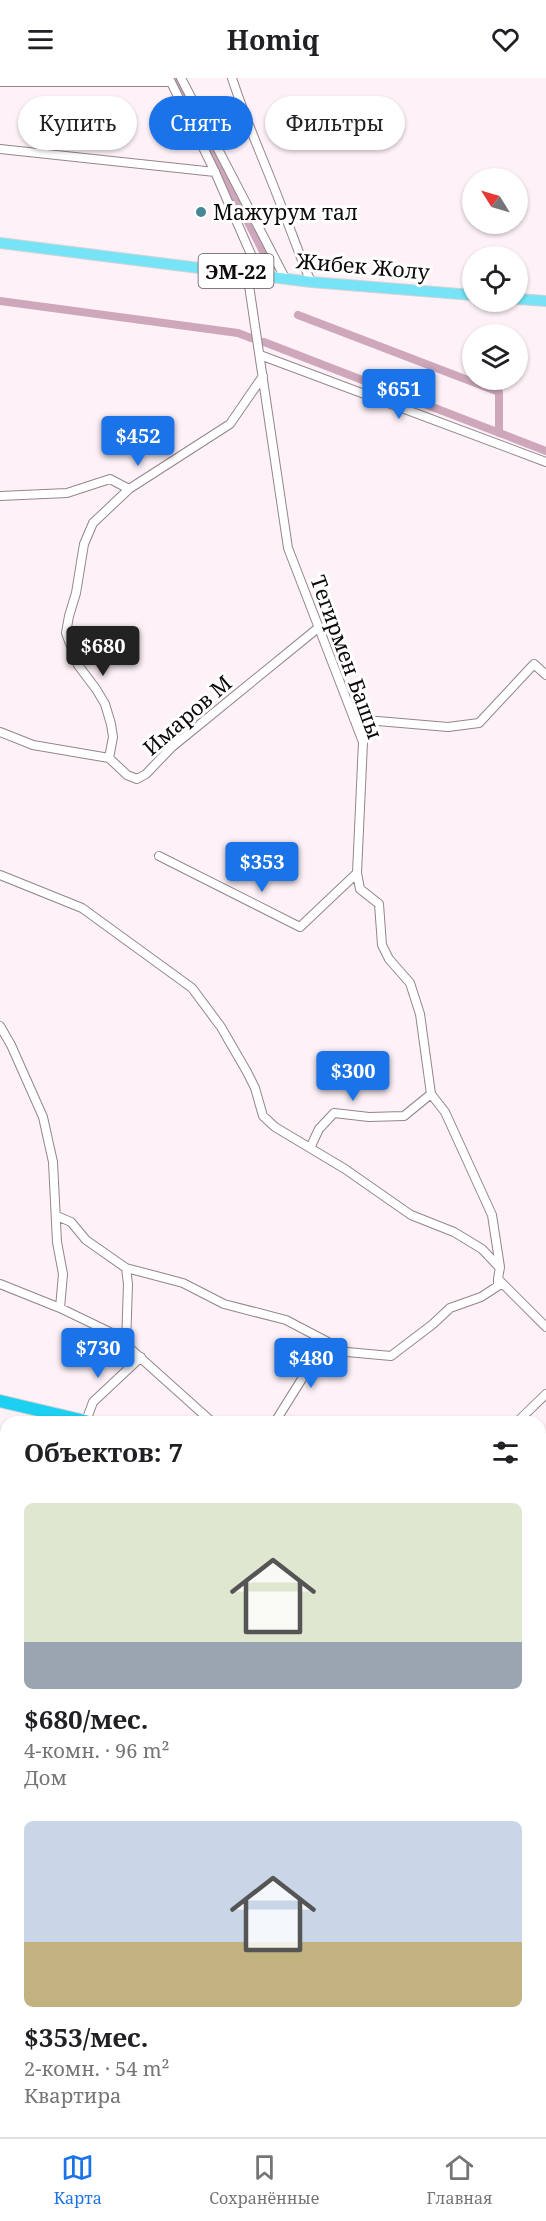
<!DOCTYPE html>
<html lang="ru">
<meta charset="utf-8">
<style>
body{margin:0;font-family:"Noto Serif",serif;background:#f6f6f6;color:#202124;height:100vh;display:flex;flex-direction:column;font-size:22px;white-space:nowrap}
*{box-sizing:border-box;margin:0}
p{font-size:20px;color:#757577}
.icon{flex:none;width:33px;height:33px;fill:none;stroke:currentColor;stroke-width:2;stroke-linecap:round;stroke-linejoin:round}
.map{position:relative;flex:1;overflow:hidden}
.sheet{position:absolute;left:0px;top:1338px;width:546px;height:722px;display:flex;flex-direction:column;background:#fff;border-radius:18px 18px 0 0;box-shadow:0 2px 4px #0004}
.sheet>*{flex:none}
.banner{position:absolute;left:18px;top:18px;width:510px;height:54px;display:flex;gap:12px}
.needle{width:39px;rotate:307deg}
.fabs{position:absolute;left:462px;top:90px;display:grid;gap:12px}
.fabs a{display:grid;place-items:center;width:66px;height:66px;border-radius:50%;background:#fff;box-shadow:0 2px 4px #0004;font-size:30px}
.price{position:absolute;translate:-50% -51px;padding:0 14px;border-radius:6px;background:#1a73e8;color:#fff;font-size:20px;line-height:39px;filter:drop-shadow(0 2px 3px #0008)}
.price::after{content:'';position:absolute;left:50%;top:36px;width:18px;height:14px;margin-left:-9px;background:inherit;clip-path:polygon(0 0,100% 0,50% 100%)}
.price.current{background:#222;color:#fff}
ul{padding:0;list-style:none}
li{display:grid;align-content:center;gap:12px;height:318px;padding:0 24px}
li span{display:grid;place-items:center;height:186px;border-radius:9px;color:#555}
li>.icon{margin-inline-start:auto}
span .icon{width:108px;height:108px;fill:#fffc;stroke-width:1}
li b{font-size:26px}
h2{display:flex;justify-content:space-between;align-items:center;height:72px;padding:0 24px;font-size:26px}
.chip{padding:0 21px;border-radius:27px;background:#fff;box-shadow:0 2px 4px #0004;font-size:21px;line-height:54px}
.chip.current{background:#1a73e8;color:#fff}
header{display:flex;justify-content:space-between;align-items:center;height:78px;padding:0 24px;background:#fff;font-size:27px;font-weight:700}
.tabs{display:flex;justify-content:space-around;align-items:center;height:84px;border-top:2px solid #e0e0e0;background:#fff;font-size:16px;color:#757577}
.tabs a{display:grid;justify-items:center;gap:3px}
.tabs .current{color:#1a73e8}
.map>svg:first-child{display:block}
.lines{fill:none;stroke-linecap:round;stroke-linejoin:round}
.canal{stroke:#cea7bb;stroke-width:8}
.minor-casing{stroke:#93858c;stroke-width:10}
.major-casing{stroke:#d4d3d3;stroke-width:12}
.highway-casing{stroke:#d4d3d3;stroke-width:14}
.minor{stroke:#fff;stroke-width:8}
.major{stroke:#76e3f7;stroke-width:10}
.highway{stroke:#1bd0f1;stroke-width:12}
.poi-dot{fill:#448797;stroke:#fff;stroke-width:2}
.labels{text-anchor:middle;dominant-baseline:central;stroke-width:6;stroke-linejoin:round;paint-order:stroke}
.shield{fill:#fff;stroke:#565455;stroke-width:1.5}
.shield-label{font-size:20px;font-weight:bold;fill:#0e0a0c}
.poi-label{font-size:21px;fill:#0e0a0c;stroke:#fff;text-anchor:start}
.street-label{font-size:21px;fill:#0e0a0c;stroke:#fff}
</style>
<header><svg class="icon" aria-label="menu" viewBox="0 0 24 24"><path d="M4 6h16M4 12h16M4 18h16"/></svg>Homiq<svg class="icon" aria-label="heart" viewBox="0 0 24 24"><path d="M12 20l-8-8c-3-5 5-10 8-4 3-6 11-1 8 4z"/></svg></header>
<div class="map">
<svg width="546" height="2059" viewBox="0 0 546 2059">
<rect width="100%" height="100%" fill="#fef2f8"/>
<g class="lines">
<path class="canal" d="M174,0L271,189
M0,223L238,255L251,260
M298,237L499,314V355
M264,264L546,373"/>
<g class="minor-casing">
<path id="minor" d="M169,0L215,94L260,197
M181,0L285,200
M232,0C246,44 266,87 282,130C292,155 300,179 311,204
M0,4H171
M0,71L215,94
M247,194L288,470L363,664L357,795L360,811L379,826L382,867L389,881L410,905L420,936L431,1016L445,1034L492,1137L500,1189L498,1201L546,1249
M260,277L546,384
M0,418L67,415L110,401L129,411
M354,641L448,649L479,645L534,586L546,597
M0,654L33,667L109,680L127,697L137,701L146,696L172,669L318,550
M109,680L113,659L111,646L105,626L96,611L78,587L66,555L69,538L76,515L84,466L93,445L129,411L230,346L263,298
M159,778L300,849L357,795
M0,797L82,830L192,910L221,949L247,994L255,1010L263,1038L275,1049L345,1091L411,1137L454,1154L482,1171L499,1189
M0,948L11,967L43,1039L53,1084L57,1164L63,1196L60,1230
M310,1070L319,1051L334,1035L369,1039L404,1038L431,1016
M57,1138L71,1144L86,1162L126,1190L183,1205L224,1226L286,1242L347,1274L391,1278L433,1246L450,1230L481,1219L498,1208V1201
M0,1206L60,1230L114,1256L212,1344
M126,1266L128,1206L126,1190
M86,1343L93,1324L141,1279
M275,1344L325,1264
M517,1344L546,1316
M540,1382L546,1384
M540,1568L546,1572
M540,1751L546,1756"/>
</g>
<g class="major-casing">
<path id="major" d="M0,165L311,204L472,217
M518,221L546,223"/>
</g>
<g class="highway-casing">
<path id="highway" d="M0,1323L89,1344
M540,1575L546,1583"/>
</g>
<use href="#minor" class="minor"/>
<use href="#major" class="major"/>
<use href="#highway" class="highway"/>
</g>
<circle class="poi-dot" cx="201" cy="134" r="6"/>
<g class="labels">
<rect class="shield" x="198.5" y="176" width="75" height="34" rx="4.5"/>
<g class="shield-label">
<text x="236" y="193">ЭМ-22</text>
</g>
<g class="poi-label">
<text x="213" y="134">Мажурум тал</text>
</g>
<g class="street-label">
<text transform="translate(363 188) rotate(5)">Жибек Жолу</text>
<text transform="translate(347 579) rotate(70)">Тегирмен Башы</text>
<text transform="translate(187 637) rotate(-41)">Имаров М</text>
</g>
</g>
</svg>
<div class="fabs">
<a><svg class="needle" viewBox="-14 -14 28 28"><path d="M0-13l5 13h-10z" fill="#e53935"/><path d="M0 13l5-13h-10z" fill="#757577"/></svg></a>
<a><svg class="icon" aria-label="locate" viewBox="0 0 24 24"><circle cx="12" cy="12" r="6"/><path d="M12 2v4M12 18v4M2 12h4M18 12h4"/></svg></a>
<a><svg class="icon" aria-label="layers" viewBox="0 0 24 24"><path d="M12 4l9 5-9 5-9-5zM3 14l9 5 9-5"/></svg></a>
</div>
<b class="price" style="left:399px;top:342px">$651</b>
<b class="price" style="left:138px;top:389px">$452</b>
<b class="price current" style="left:103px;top:599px">$680</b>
<b class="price" style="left:262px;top:815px">$353</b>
<b class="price" style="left:353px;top:1024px">$300</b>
<b class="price" style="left:98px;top:1301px">$730</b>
<b class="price" style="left:311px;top:1311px">$480</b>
<div class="banner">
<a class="chip">Купить</a>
<a class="chip current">Снять</a>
<a class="chip">Фильтры</a>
</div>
<section class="sheet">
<h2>Объектов: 7<svg class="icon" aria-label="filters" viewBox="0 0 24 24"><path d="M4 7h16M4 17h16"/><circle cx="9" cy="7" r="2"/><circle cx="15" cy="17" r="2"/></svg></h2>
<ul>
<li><span style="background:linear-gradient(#dfe7d0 75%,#9aa5b1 0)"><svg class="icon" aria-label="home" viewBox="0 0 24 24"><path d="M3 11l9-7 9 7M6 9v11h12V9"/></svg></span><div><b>$680/мес.</b><p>4-комн. · 96 m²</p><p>Дом</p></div></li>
<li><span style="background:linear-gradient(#c9d6e8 65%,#c2b280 0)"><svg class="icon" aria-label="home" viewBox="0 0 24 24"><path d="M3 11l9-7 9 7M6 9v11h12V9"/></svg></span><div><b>$353/мес.</b><p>2-комн. · 54 m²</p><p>Квартира</p></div></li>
</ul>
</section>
</div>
<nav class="tabs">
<a class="current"><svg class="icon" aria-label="map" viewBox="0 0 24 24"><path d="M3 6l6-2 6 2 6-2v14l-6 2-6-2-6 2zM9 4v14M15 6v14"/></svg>Карта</a>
<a><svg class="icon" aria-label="saved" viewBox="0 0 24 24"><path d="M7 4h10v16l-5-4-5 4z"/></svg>Сохранённые</a>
<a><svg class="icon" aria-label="home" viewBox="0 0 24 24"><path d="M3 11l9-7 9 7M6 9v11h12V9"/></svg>Главная</a>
</nav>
